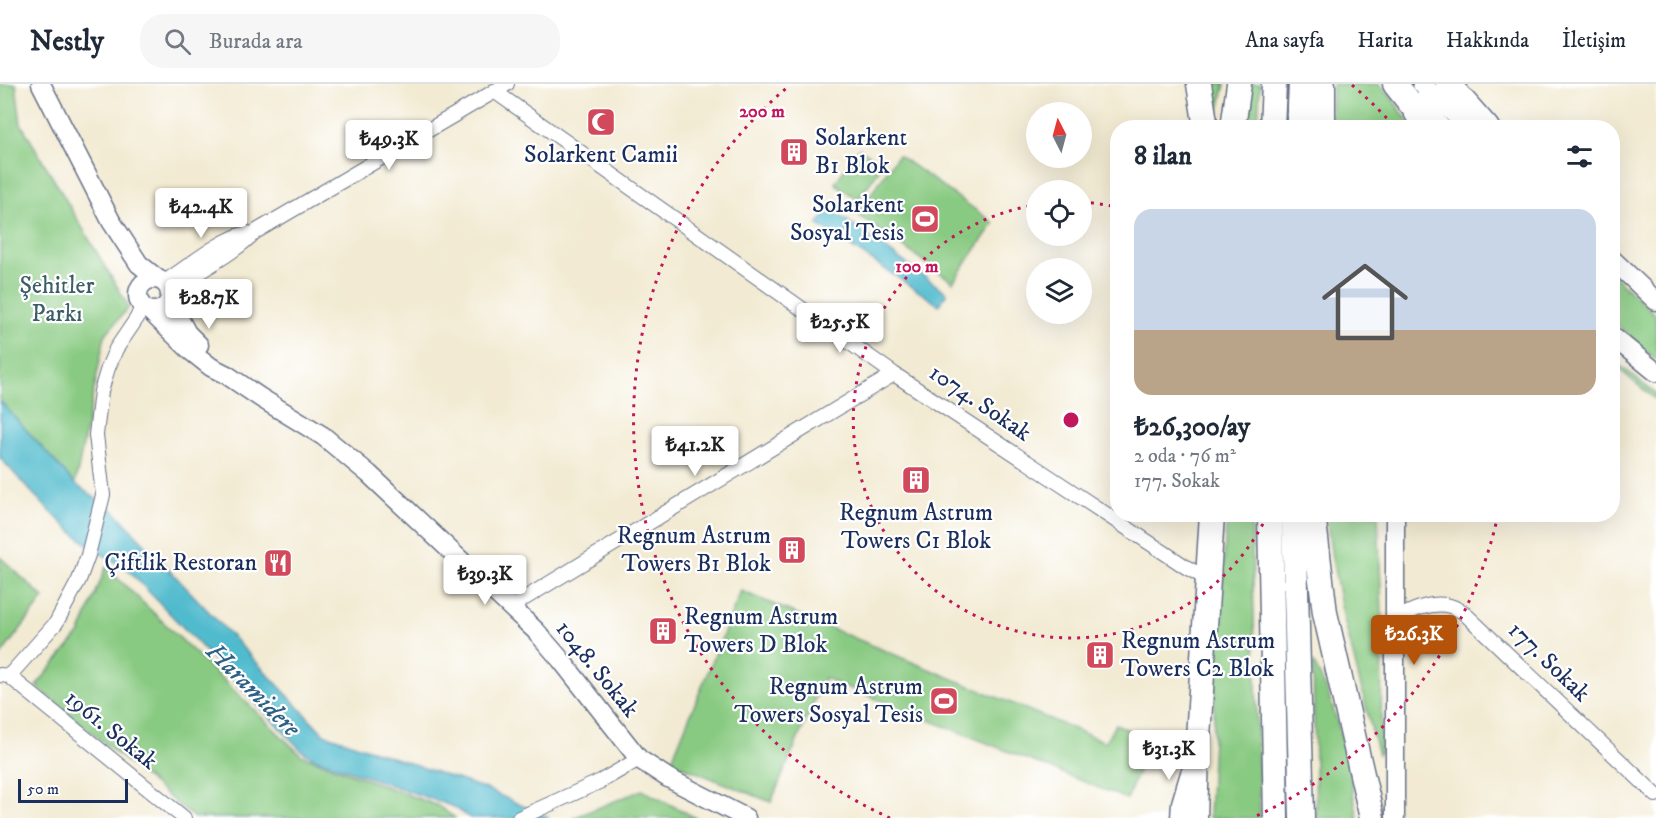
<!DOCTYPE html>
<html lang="tr">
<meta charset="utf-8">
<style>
body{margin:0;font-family:"IM FELL DW Pica",serif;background:#f6f6f7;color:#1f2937;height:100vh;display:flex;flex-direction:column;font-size:22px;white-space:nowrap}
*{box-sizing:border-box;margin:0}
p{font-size:20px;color:#747a83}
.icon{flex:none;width:33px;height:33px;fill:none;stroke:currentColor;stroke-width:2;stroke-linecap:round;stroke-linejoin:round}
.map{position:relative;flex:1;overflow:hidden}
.details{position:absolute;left:1110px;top:36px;width:510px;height:402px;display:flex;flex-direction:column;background:#fff;border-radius:24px;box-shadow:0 6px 24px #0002}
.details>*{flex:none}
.needle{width:39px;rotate:354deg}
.fabs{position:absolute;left:1026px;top:18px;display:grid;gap:12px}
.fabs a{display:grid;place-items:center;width:66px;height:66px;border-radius:50%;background:#fff;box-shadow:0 6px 24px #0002;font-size:30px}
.scale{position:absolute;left:18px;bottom:15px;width:110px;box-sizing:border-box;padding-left:6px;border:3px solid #1b2f5e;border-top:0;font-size:16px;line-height:21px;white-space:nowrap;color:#1b2f5e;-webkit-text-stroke:4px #fff;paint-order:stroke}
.price{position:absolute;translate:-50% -51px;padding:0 14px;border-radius:6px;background:#fff;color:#222;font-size:20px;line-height:39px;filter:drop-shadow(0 2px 3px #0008)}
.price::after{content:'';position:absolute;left:50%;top:36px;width:18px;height:14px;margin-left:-9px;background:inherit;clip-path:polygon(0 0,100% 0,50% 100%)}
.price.on{background:#b45309;color:#fff}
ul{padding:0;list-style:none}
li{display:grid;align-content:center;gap:12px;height:318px;padding:0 24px}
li+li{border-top:2px solid #e0e1e3}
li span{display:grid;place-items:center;height:186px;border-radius:18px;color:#555}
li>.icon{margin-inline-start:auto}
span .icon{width:108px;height:108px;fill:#fffc;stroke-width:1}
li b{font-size:26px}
h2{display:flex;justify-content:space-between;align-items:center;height:72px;padding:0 24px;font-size:26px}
header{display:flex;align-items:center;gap:36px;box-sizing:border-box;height:84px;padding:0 30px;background:#fff;border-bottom:2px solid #e0e1e3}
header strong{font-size:28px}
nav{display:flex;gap:33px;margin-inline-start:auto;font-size:21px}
.search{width:420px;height:54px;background:#f6f6f7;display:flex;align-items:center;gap:15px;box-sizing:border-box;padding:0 21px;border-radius:24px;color:#747a83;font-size:22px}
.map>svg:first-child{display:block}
.green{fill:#89ca82;stroke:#527c70;stroke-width:1.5}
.water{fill:#51bbce;stroke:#367596;stroke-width:1.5}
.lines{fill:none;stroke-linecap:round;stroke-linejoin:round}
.street-casing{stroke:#667087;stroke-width:16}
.secondary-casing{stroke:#667087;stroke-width:21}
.highway-casing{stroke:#667087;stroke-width:27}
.street{stroke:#fff;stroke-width:14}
.secondary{stroke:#fff;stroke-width:18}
.highway{stroke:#fff;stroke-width:24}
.ring{fill:none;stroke:#c2185b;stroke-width:3;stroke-dasharray:3 6}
.labels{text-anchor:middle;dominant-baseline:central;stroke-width:4.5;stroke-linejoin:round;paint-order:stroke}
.poi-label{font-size:24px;fill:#1b2f5e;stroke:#fff;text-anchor:end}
.park-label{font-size:24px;fill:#3c5e69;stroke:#fff}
.street-label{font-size:24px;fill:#1b2f5e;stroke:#fff}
.water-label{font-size:26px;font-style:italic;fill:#2e6085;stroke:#fff}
.centre{fill:#c2185b;stroke:#fff;stroke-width:3}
.ring-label{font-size:18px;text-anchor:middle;font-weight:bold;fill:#c2185b;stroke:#fff;stroke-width:4.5;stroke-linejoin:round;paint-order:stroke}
</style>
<header>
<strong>Nestly</strong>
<div class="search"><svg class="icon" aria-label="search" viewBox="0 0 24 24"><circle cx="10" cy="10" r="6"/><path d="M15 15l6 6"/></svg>Burada ara</div>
<nav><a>Ana sayfa</a><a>Harita</a><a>Hakkında</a><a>İletişim</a></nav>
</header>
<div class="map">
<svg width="1656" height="734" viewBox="0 0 1656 734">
<rect width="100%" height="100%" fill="#fff"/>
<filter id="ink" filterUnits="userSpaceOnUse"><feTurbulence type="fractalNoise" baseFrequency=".0167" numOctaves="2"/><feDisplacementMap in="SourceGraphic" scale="12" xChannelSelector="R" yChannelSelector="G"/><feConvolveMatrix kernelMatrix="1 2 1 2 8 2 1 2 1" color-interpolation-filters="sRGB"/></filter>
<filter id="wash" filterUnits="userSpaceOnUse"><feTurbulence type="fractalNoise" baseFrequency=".008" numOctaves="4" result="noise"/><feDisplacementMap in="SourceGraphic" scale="24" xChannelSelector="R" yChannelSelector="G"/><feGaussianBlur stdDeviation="1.35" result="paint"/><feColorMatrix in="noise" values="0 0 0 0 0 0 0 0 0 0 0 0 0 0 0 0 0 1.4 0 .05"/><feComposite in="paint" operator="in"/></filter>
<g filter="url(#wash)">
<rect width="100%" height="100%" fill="#f2ead2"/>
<path class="green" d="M0,0H16L21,40L129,223L105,251L75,400L0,317Z
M1209,0H1225L1215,43Z
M1249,0H1260L1258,43L1243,44Z
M1332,0H1378L1391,13L1413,44H1331Z
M859,64L883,80L858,116L835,99Z
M898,71L994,139L953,198L857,130Z
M1612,190L1656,231V276L1613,237Z
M1612,275L1656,310V316L1613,280Z
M1227,431H1251L1260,734H1209L1217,572Z
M1326,431H1378L1382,531L1381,668L1378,671L1343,531L1332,474Z
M0,473L44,514L0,572Z
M106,483L301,671L438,722L455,734H194L36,602L80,549Z
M741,507L1105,658L1116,640L1150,656L1127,715L824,594L771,718L671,678Z
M1313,578C1340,626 1347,680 1358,734H1316Z
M642,706L696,734H573Z"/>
<path class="water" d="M831,125L947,209L939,221L817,140Z
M0,317L75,400L114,427L324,650L486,705L549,734H470L454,723L314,674L303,668L125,483C74,459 38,414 0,374Z"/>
</g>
<g filter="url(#ink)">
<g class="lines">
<g class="street-casing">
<path id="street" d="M494,7L894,290L1186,483L1209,496
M163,199C188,183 219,156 247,149
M170,208C197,187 231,172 255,148L507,0
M512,522L894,290
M1396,536C1410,526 1433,517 1450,522C1455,523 1459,526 1463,528L1656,711
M0,591L9,592L56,539L79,496L88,471L103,411L96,351L101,307L108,284L116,265L137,234L142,222
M9,592L184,734
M519,734L601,697L639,675"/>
</g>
<g class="secondary-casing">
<path id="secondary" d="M41,0L111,137L139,180L159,196
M1422,0L1469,44
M1418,18L1442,44
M1612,175L1656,217
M138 211a16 16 0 1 1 32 0a16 16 0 1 1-32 0Z
M169,216L187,249L199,261
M149,226L192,268L211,283L227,291L261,314L323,352L369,390L536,547L561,576L639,675L668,694L746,734
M1612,252L1656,288
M1180,734L1181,719L1190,689
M1395,734V430"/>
</g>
<g class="highway-casing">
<path id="highway" d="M1199,0L1206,44
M1395,0L1414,24L1425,44
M1448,0L1487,44
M1233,44L1239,0
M1272,44L1274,0
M1299,44L1301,0
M1323,44V0
M1270,430L1276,734
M1294,430L1302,734
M1313,430L1325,529L1372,734
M1195,734L1197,670L1212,430"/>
</g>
<use href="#street" class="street"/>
<use href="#secondary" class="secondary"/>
<use href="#highway" class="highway"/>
</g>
</g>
<g class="ring">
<path d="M1267 432A218 218 0 1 1 1035 121M1082 118A218 218 0 0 1 1116 123"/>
<path d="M1498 431A437 437 0 0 1 1252 734M890 734A437 437 0 0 1 790 1M1352 1A437 437 0 0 1 1393 41"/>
</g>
<defs>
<g id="mosque-square" transform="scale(1.5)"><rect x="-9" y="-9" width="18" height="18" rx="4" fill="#d1495b" stroke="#fff"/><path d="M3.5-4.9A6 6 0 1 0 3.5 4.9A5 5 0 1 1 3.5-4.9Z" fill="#fff"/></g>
<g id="building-square" transform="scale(1.5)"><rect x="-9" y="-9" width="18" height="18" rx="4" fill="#d1495b" stroke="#fff"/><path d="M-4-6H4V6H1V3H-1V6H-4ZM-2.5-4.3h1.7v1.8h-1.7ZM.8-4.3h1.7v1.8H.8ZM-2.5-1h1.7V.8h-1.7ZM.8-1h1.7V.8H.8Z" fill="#fff"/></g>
<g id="stadium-square" transform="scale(1.5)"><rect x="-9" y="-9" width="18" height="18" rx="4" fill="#d1495b" stroke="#fff"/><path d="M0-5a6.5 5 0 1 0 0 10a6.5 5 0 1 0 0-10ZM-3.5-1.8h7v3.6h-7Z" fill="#fff"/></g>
<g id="restaurant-square" transform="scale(1.5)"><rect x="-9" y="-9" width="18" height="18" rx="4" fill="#d1495b" stroke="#fff"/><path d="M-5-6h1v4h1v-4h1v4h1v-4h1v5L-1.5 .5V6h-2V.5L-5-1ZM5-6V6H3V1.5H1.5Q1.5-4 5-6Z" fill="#fff"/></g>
</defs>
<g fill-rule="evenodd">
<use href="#mosque-square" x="601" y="38"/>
<use href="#building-square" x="794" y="68"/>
<use href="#stadium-square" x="925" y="135"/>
<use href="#building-square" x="916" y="396"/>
<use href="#building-square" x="792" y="466"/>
<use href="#restaurant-square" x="278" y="479"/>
<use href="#building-square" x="663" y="547"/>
<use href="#building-square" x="1100" y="571"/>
<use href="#stadium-square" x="944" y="617"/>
</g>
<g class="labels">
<g class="poi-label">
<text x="815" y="54" text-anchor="start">Solarkent<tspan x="815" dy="28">B1 Blok</tspan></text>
<text x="601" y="71" text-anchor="middle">Solarkent Camii</text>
<text x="904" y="121">Solarkent<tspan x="904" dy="28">Sosyal Tesis</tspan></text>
<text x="916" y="429" text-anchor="middle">Regnum Astrum<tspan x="916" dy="28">Towers C1 Blok</tspan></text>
<text x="771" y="452">Regnum Astrum<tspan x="771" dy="28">Towers B1 Blok</tspan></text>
<text x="257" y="479">Çiftlik Restoran</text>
<text x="684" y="533" text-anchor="start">Regnum Astrum<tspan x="684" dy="28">Towers D Blok</tspan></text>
<text x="1121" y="557" text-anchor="start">Regnum Astrum<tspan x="1121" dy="28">Towers C2 Blok</tspan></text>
<text x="923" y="603">Regnum Astrum<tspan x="923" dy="28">Towers Sosyal Tesis</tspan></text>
</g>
<g class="park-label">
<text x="57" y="202">Şehitler<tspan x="57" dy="28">Parkı</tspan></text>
</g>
<g class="street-label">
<text transform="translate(980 319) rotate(34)">1074. Sokak</text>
<text transform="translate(1549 578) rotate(44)">177. Sokak</text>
<text transform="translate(597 585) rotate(51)">1048. Sokak</text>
<text transform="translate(111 646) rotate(39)">1961. Sokak</text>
</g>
<g class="water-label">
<text transform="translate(253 606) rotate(45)">Haramidere</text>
</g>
</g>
<circle cx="1071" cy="336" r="9" class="centre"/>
<g class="ring-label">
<text x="762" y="33">200 m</text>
<text x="917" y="188">100 m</text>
</g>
</svg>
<div class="fabs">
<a><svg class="needle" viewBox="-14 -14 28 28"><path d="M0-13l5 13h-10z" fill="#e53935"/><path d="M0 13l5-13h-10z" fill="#747a83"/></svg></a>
<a><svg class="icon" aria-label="locate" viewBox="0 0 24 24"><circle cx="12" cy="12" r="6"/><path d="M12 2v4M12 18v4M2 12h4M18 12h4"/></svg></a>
<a><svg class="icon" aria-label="layers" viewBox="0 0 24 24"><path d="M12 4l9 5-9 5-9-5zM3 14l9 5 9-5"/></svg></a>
</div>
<div class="scale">50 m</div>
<b class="price" style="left:389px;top:87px">₺49.3K</b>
<b class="price" style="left:201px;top:155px">₺42.4K</b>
<b class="price" style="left:209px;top:246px">₺28.7K</b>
<b class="price" style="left:840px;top:270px">₺25.5K</b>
<b class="price" style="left:695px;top:393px">₺41.2K</b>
<b class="price" style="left:485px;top:522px">₺39.3K</b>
<b class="price on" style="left:1414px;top:582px">₺26.3K</b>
<b class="price" style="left:1169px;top:697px">₺31.3K</b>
<section class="details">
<h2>8 ilan<svg class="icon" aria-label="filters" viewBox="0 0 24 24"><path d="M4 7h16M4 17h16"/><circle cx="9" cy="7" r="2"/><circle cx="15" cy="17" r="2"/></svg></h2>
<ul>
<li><span style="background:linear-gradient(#c9d6e8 65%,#b9a48a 0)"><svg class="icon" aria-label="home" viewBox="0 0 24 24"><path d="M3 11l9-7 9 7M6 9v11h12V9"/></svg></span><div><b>₺26,300/ay</b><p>2 oda · 76 m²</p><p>177. Sokak</p></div></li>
</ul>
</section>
</div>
